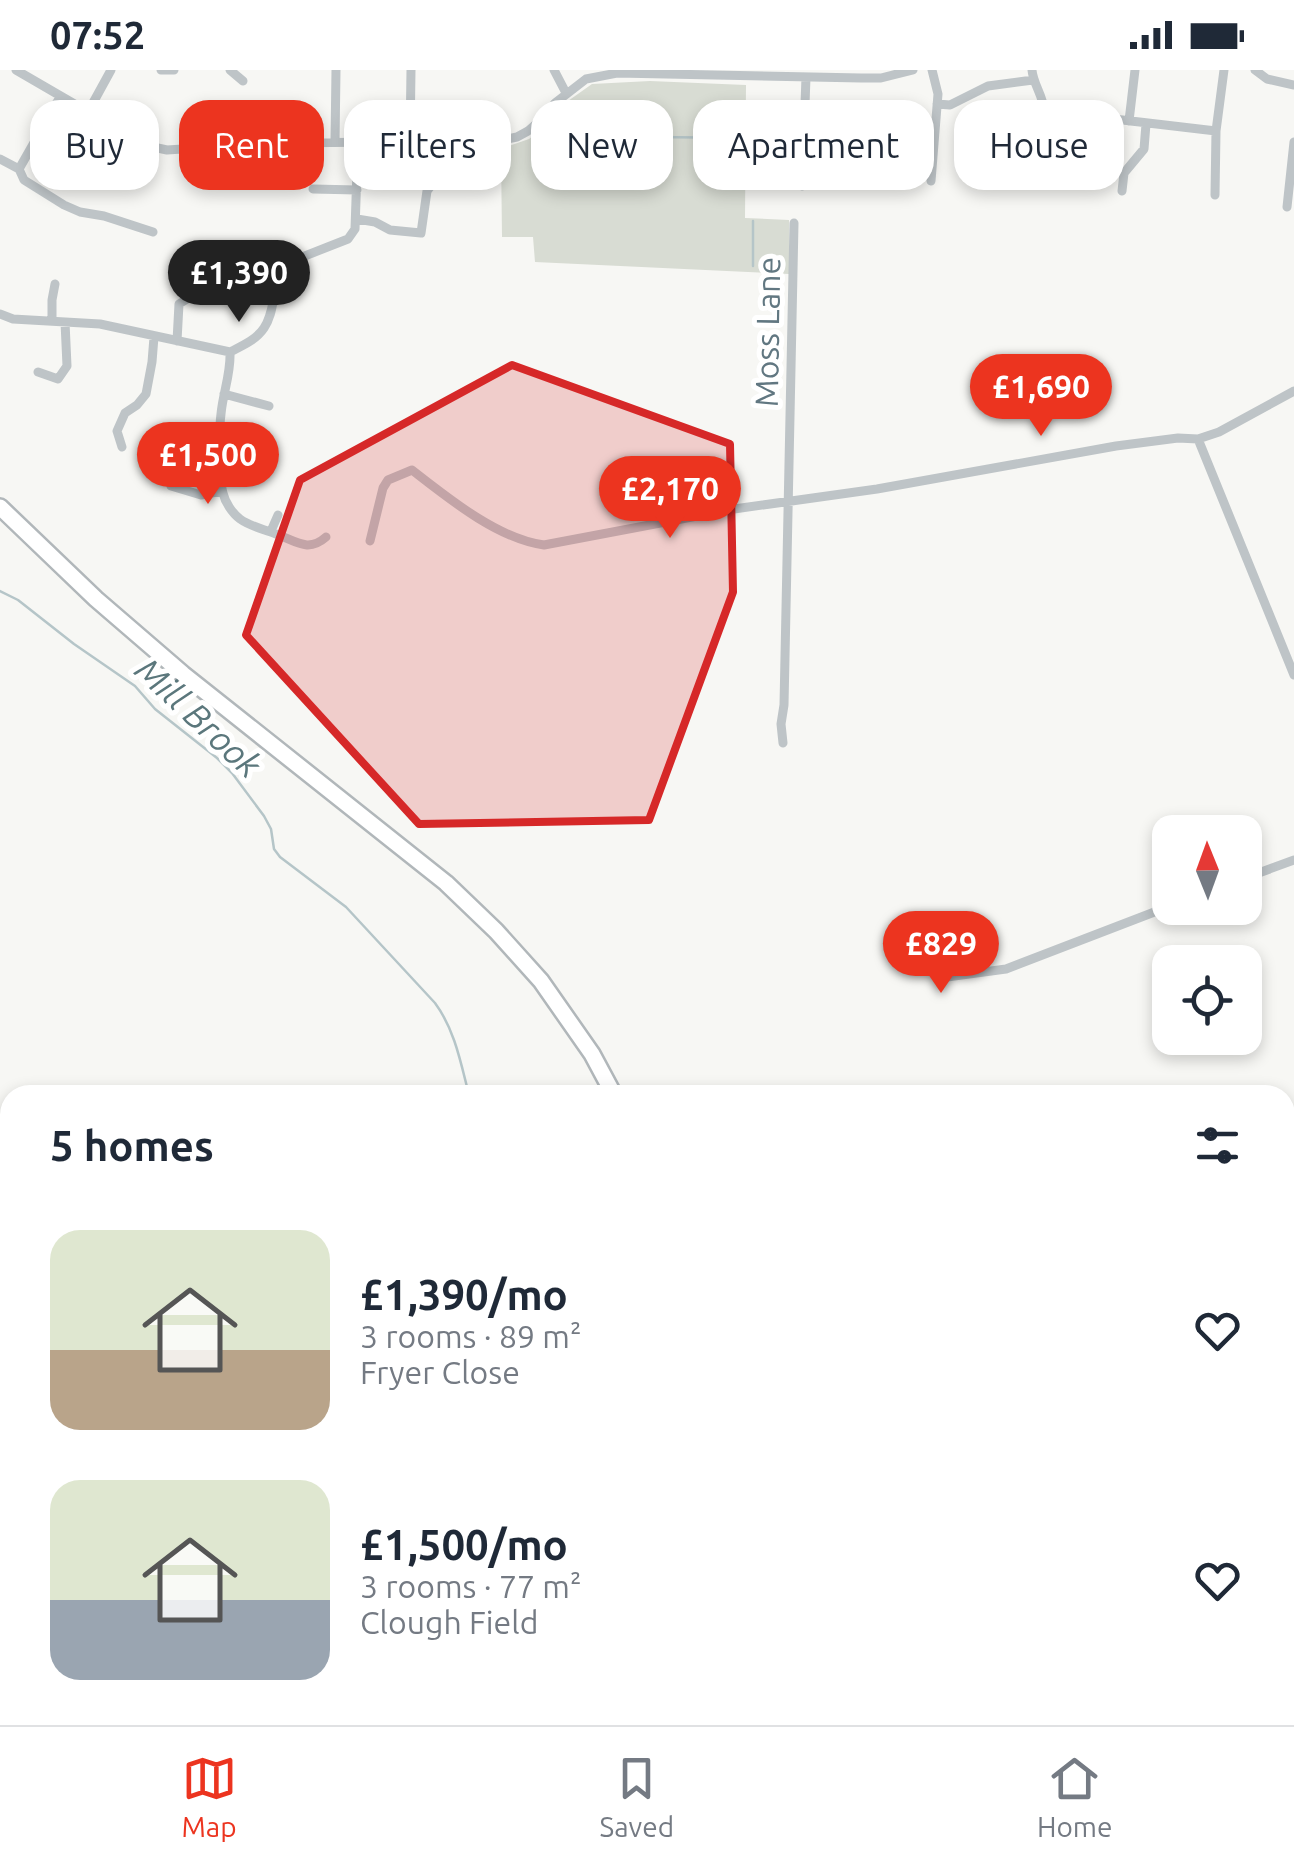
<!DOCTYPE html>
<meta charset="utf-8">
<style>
body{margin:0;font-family:Ubuntu,sans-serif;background:#f2f2f3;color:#1f2937;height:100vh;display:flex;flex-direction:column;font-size:38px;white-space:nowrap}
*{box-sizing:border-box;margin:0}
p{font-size:32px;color:#747a83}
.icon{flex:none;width:55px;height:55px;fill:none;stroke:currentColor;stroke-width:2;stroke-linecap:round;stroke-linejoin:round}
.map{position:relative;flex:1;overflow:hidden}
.drawer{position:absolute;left:0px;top:1015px;width:1295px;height:640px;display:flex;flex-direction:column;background:#fff;border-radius:30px 30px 0 0;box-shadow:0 5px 15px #0003}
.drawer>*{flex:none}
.hud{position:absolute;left:30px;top:30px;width:1235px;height:90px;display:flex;gap:20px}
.needle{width:65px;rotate:359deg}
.buttons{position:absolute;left:1152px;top:745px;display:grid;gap:20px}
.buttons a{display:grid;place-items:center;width:110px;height:110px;border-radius:20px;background:#fff;box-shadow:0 5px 15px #0003;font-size:50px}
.price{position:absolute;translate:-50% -85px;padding:0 22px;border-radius:35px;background:#ec341f;color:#fff;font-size:32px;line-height:65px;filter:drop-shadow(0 2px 5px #0008)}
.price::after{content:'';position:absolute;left:50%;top:60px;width:30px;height:22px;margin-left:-15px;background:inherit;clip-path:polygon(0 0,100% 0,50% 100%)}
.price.current{background:#222;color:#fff}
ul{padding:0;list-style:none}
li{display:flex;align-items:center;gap:30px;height:250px;padding:0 50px}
li span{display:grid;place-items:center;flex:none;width:280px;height:200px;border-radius:30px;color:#555}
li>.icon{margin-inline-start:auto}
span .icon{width:120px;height:120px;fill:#fffc;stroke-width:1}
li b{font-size:42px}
h2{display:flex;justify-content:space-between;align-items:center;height:120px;padding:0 50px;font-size:42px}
.tag{padding:0 35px;border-radius:30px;background:#fff;box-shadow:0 5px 15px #0003;font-size:35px;line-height:90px}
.tag.current{background:#ec341f;color:#fff}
.status{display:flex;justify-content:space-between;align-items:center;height:70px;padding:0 50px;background:#fff;direction:ltr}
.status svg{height:28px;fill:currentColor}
.dock{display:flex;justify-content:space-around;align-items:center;height:140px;border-top:2px solid #e0e1e3;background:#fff;font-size:28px;color:#747a83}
.dock a{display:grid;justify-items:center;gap:5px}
.dock .current{color:#ec341f}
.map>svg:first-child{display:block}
.green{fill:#d8dcd3}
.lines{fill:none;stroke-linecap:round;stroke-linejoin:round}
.stream{stroke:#b5c5c8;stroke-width:2.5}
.trunk-casing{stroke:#b1b7ba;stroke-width:20}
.minor{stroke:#bec4c7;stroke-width:9}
.tertiary{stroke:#bec4c7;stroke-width:11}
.trunk{stroke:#fff;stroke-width:15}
.marked{fill:#d62828;fill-opacity:0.2;stroke:#d62828;stroke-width:8;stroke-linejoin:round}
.labels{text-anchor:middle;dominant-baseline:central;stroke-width:10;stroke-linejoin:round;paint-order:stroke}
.street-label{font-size:32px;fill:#617781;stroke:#fff}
.water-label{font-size:35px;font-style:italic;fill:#5b777c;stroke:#fff}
</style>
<div class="status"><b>07:52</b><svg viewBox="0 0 49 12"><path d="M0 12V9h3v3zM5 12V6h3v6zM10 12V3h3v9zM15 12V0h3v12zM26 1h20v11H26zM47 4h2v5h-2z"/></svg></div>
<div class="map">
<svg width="1294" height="1655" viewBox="0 0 1294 1655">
<rect width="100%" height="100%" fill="#f7f7f4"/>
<path class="green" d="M650,11L746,15L745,148L789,150V204L535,192L533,167H502L501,84L503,78L529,69L543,58L568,31L592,14Z"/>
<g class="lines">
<path class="stream" d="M653,67L749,68
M753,196V151
M0,521L18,530L74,574L135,616L155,639L217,688L232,703L264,746L271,759L274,779L280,787L346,837L435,933C455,960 461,994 469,1025"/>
<g class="trunk-casing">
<path id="trunk" d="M0,437L96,529L183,604L446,813L496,861L541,911L592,984L614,1025
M654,1655V1645"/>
</g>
<path class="minor" d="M16,0L133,68L153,77L167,80L277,73L497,71L517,67L528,61L546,45L555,33L586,9L617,3L861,8H881L913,0
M161,0H174
M230,0L243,11
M554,0L566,23
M1255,0L1267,9L1294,15
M937,34L950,35L988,16L1033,10
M88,42L111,0
M1097,47L1216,61
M1129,51L1135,0
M804,61L845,56L869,57
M410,71L411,0
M335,72L336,0
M0,89L19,99L24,110L64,135L80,142L104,146L153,162
M19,99L60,27
M931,111L938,24L932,0
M803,113H853
M1031,114L1043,109C1041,86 1045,63 1044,40C1043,25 1033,14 1032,0
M802,116L806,7
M313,119L357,120
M1122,121L1124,103L1144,79L1146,54
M1215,125L1216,61L1224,0
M1287,137L1294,72
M357,149L375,152L390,160L421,163L427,121L430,117
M0,244L13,249L100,254L230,282C242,276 256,270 264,258C278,237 269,211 292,191L348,169L355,159L358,72
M52,251V230L55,214
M177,271L179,234L195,224
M230,282C231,304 223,322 221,344C219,358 219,410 223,423C225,432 232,443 240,449C251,457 264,459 276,464C296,471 308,483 326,467
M38,302L58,309L67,296L65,252
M224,324L269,336
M220,356L261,365
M1198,369L1294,605
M122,377L117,361L125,343L137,335L146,324L152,292L154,267
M171,416L201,425L222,421
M271,461L278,445
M370,471L383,418L388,410L412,400C448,428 498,469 544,475L734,439L877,419L1116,376L1178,368L1198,369L1219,362L1294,321
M783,673L781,654L784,635L794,153
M1245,808L1294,790
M936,885L938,898L947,907L1006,899L1170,836
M243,1655L247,1645
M730,1655L735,1645"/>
<path class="tertiary" d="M0,1538H10
M1285,1540L1294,1542
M1224,1645L1238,1655"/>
<use href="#trunk" class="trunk"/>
</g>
<path class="marked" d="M512,295L730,374L733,522L649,750L419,754L246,565L300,410Z"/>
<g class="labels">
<g class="street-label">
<text transform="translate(767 262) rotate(-89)">Moss Lane</text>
</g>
<g class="water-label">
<text transform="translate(199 647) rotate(43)">Mill Brook</text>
</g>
</g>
</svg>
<div class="buttons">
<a><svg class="needle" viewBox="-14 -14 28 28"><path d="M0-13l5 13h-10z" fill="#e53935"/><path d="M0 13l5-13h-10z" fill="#747a83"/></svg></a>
<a><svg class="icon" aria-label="locate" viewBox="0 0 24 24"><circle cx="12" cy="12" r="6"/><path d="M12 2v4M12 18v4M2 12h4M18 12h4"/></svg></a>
</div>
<b class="price current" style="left:239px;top:255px">£1,390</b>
<b class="price" style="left:1041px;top:369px">£1,690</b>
<b class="price" style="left:208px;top:437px">£1,500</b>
<b class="price" style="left:670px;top:471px">£2,170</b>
<b class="price" style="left:941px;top:926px">£829</b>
<div class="hud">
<a class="tag">Buy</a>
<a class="tag current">Rent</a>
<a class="tag">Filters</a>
<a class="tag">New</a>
<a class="tag">Apartment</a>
<a class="tag">House</a>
</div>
<section class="drawer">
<h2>5 homes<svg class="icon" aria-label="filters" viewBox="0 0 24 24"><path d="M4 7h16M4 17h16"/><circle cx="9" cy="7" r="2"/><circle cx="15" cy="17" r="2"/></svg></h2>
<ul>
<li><span style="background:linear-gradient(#dfe7d0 60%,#b9a48a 0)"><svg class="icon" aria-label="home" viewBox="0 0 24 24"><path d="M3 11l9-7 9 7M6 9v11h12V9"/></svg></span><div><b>£1,390/mo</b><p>3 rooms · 89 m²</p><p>Fryer Close</p></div><svg class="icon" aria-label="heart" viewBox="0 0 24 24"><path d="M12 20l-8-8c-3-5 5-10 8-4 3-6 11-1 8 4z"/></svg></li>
<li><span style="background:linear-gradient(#dfe7d0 60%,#9aa5b1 0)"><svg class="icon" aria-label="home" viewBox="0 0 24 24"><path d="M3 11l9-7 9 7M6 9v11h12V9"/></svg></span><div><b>£1,500/mo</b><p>3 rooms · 77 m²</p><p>Clough Field</p></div><svg class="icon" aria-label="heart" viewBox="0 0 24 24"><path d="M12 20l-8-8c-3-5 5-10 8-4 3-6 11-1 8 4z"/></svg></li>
</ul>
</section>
</div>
<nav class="dock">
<a class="current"><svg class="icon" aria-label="map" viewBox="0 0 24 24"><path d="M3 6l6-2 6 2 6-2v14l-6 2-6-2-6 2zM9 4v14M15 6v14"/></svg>Map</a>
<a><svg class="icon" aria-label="saved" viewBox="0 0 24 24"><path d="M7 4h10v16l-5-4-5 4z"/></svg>Saved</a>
<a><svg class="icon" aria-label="home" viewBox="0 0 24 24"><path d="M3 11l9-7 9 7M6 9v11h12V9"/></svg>Home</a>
</nav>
